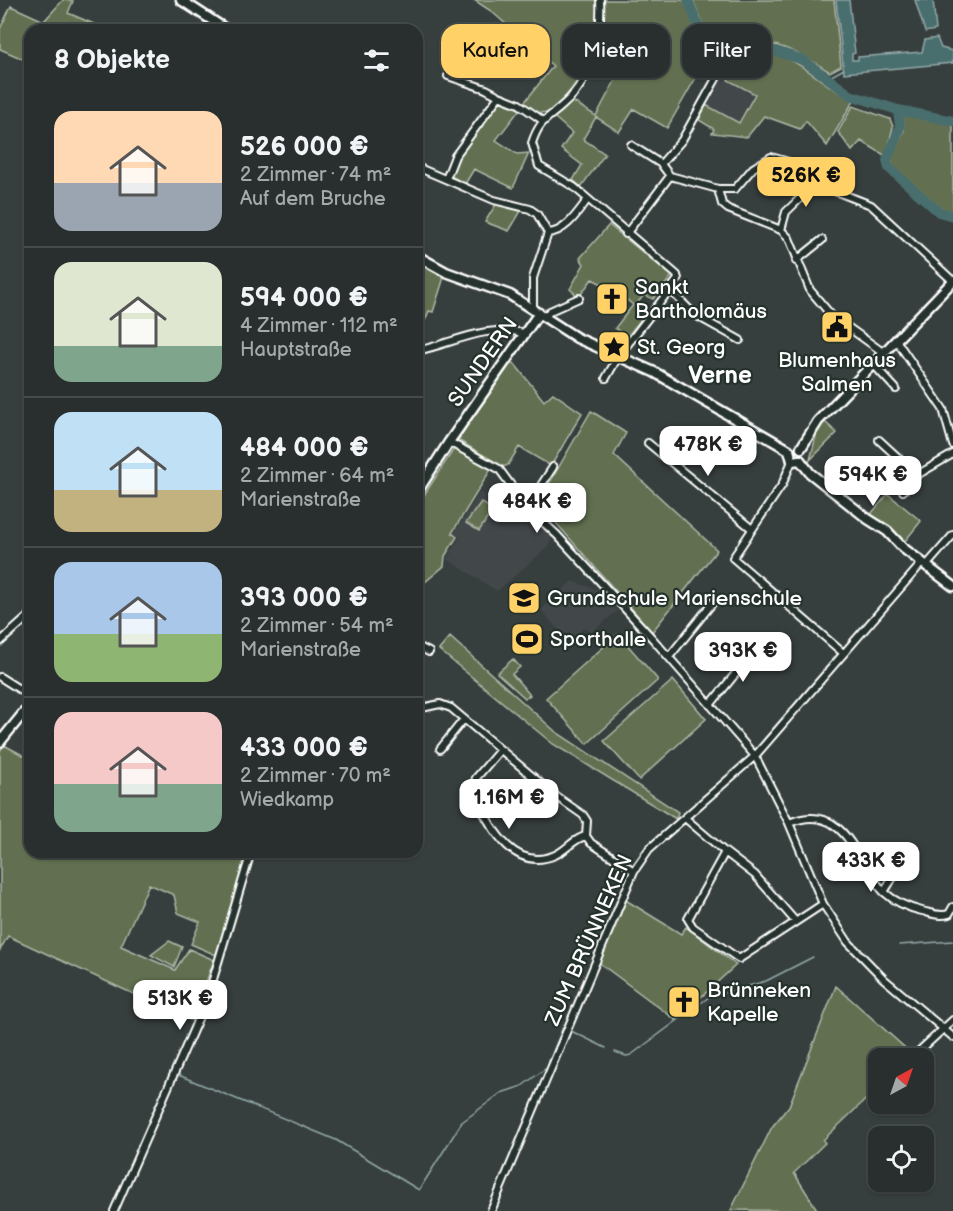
<!DOCTYPE html>
<html lang="de">
<meta charset="utf-8">
<style>
body{margin:0;font-family:"Balsamiq Sans",sans-serif;background:#313736;color:#f1f3f6;height:100vh;display:flex;flex-direction:column;font-size:22px;white-space:nowrap}
*{box-sizing:border-box;margin:0}
p{font-size:20px;color:#a5a9aa}
.icon{flex:none;width:33px;height:33px;fill:none;stroke:currentColor;stroke-width:2;stroke-linecap:round;stroke-linejoin:round}
.map{position:relative;flex:1;overflow:hidden}
.panel{position:absolute;left:24px;top:24px;width:399px;height:834px;display:flex;flex-direction:column;background:#292f2e;border-radius:18px;box-shadow:0 2px 4px #0004,0 0 0 2px #454a4a}
.panel>*{flex:none}
.top-card{position:absolute;left:441px;top:24px;width:422px;height:54px;display:flex;gap:12px}
.needle{width:39px;rotate:40deg}
.fabs{position:absolute;left:868px;top:1048px;display:grid;gap:12px}
.fabs a{display:grid;place-items:center;width:66px;height:66px;border-radius:12px;background:#292f2e;box-shadow:0 2px 4px #0004,0 0 0 2px #454a4a;font-size:30px}
.price{position:absolute;translate:-50% -51px;padding:0 14px;border-radius:12px;background:#fff;color:#222;font-size:20px;line-height:39px;filter:drop-shadow(0 2px 3px #0008)}
.price::after{content:'';position:absolute;left:50%;top:36px;width:18px;height:14px;margin-left:-9px;background:inherit;clip-path:polygon(0 0,100% 0,50% 100%)}
.price.active{background:#ffd166;color:#111}
ul{padding:0;list-style:none}
li{display:flex;align-items:center;gap:18px;height:150px;padding:0 30px}
li+li{border-top:2px solid #454a4a}
li span{display:grid;place-items:center;flex:none;width:168px;height:120px;border-radius:18px;color:#555}
li>.icon{margin-inline-start:auto}
span .icon{width:72px;height:72px;fill:#fffc;stroke-width:1}
li b{font-size:26px}
h2{display:flex;justify-content:space-between;align-items:center;height:72px;padding:0 30px;font-size:26px}
.tag{padding:0 21px;border-radius:18px;background:#292f2e;box-shadow:0 2px 4px #0004,0 0 0 2px #454a4a;font-size:21px;line-height:54px}
.tag.active{background:#ffd166;color:#111}
.map>svg:first-child{display:block}
.built{fill:#43474a}
.green{fill:#627051;stroke:#b0b8a8;stroke-width:1.5}
.water{fill:#4a6e6e;stroke:#92a8a8;stroke-width:1.5}
.lines{fill:none;stroke-linecap:round;stroke-linejoin:round}
.stream{stroke:#92a8a8;stroke-width:1.5}
.river{stroke:#4a6e6e;stroke-width:10}
.street-casing{stroke:#fff;stroke-width:10}
.secondary-casing{stroke:#fff;stroke-width:13}
.street{stroke:#26332d;stroke-width:6}
.secondary{stroke:#26332d;stroke-width:8}
.labels{text-anchor:middle;dominant-baseline:central;stroke-width:4.5;stroke-linejoin:round;paint-order:stroke}
.poi-label{font-size:21px;fill:#fff;stroke:#26332d;text-anchor:start}
.street-label{font-size:21px;fill:#fff;stroke:#26332d}
.quarter-label{font-size:24px;font-weight:bold;fill:#fff;stroke:#26332d}
</style>
<div class="map">
<svg width="953" height="1211" viewBox="0 0 953 1211">
<rect width="100%" height="100%" fill="#373f3e"/>
<filter id="ink" filterUnits="userSpaceOnUse"><feTurbulence type="fractalNoise" baseFrequency=".0167" numOctaves="2"/><feDisplacementMap in="SourceGraphic" scale="12" xChannelSelector="R" yChannelSelector="G"/><feConvolveMatrix kernelMatrix="1 2 1 2 8 2 1 2 1" color-interpolation-filters="sRGB"/></filter>
<g filter="url(#ink)">
<path class="built" d="M721,71L730,76L729,79L755,93L739,123L706,105V99Z
M480,492L554,535L546,549L497,591L447,559L460,537L454,533Z
M572,581L599,590L617,611L591,633L585,627L569,642L541,610Z"/>
<path class="green" d="M63,0L73,1L68,13L108,30H30V62L0,49V29L11,6L44,21Z
M474,0H597C598,49 585,80 549,113L535,112L523,104L553,66L491,11Z
M603,0H683C692,14 694,34 706,46C722,62 753,49 774,54C805,62 825,88 854,100L827,146L806,121L800,129L764,116L747,137L712,133L714,129L699,120L706,105L739,123L755,94L728,80L730,76L705,62L667,128L634,109L619,132L596,117L583,139L605,154L581,187L573,180L582,165L561,149L572,133L554,117L572,101L596,116L643,28L602,35Z
M693,0H834L841,66L830,72C806,57 781,42 752,42C740,43 727,46 715,45L708,39Z
M499,101L520,109L496,140L517,154L529,153L513,188L474,169L465,184L451,176C449,162 487,110 499,101Z
M853,106L890,119L893,127L886,156L861,141L852,151L838,132Z
M903,114L953,124V212L943,210L893,168L891,157L904,130Z
M496,204L521,211L509,231L485,222Z
M609,225L672,276L653,299L644,295L635,306L645,314L627,337L615,328L633,305C620,293 607,286 592,279L579,297L570,289L584,264L580,258Z
M417,262L444,277L433,312L429,311L417,340Z
M510,358L544,401L553,393L582,413L551,466L519,447L508,465L503,467L458,440Z
M591,411L626,433L614,455L717,550L652,632L542,507L541,498Z
M824,421L837,433L810,460L817,432Z
M455,447L491,469L452,533L457,537L445,556L444,566L425,582L417,583V506Z
M888,494L921,521L905,541L871,514Z
M481,502L493,510L479,531L466,523Z
M618,634L658,680L587,744L546,698Z
M450,637L556,732L678,812L676,819L553,744L439,650Z
M513,659L520,667L512,674L530,695L525,698L497,673Z
M673,680L706,719L639,780L604,741Z
M4,745L30,759V852H247L216,955L191,944L200,922L178,913L174,895L149,884L121,946L175,970L189,949L214,960L192,1021L8,936L0,950V751Z
M624,899L681,934L686,927L736,965L676,1020L598,962Z
M169,941L182,947L174,967L151,955Z
M836,986L913,1055L908,1059H879V1087L823,1140L825,1143L794,1173L818,1211L731,1210L772,1127L789,1106Z"/>
<path class="water" d="M836,0H849L855,53L852,54V60H858V57L922,52L925,40L937,38L941,48L953,51V63L844,73Z
M915,0H933L936,30L925,32Z"/>
<g class="lines">
<path class="stream" d="M716,49L728,65L725,73
M826,79L844,69
M899,945L953,941
M571,1031L606,1048
M615,1052L626,1056L631,1055L709,997L766,981L813,957
M549,1061L563,1027
M176,1074L336,1140L419,1190L462,1122L501,1093L522,1086L545,1069"/>
<path class="river" d="M688,0L703,38L710,47L772,50L803,60L850,95L898,110L953,121
M898,110L900,127L887,160L889,168L939,212L953,216"/>
<g class="street-casing">
<path id="street" d="M448,76L486,89L499,96
M631,145L661,164L670,176
M661,164L682,140L723,66
M417,167L494,200L530,209L537,214L548,233L533,278V309
M446,179L455,156L499,96L519,104L542,120
M718,189H735L753,168L771,157L806,167L835,191L871,205L953,281
M588,199L574,187L539,166L532,143C540,119 547,120 564,104C593,79 602,36 600,0
M781,230L786,212L819,180
M548,233C566,232 578,212 588,199L677,275L678,279L618,357L606,378
M626,234L670,176L718,189L722,204L728,209L781,230L789,238L810,290L831,315L884,353
M796,261L822,240
M670,290L695,315L740,340
M545,317L550,311L579,298
M896,340L943,409L953,445
M417,351C454,343 485,324 524,333
M873,364L896,389
M879,440L917,475L953,454
M449,442L499,469L527,507L557,535L652,638L755,756L789,823L823,904L848,942L884,979L953,1037
M648,443L752,529
M792,461L782,485L733,558L842,652
M903,491L917,475
M527,507L553,467
M926,566L953,535
M0,642L30,615
M417,646L429,652
M669,657L714,601
M0,677L30,696
M710,705L758,646
M417,709L440,704L451,708L557,797L583,815L587,821L586,836L591,843L634,871
M440,749L464,719
M500,750L476,778L472,791C489,822 511,874 555,855C567,850 574,838 586,836
M685,818L725,852L688,919L693,927L739,959L823,904
M789,823C846,800 855,862 884,892C894,901 909,908 922,911C931,913 939,917 949,914L953,907
M725,852L755,875L795,921
M884,892L902,863
M916,1054L953,1020
M114,1211L208,996L251,852
M491,1211L634,871L649,849L755,756L922,563"/>
</g>
<g class="secondary-casing">
<path id="secondary" d="M181,0L227,30
M417,256L446,272L510,295L577,338L654,372L789,450
M801,448L818,421L953,281
M789,450L792,461L800,460
M800,460L810,473L868,519L887,531L903,548L953,586
M417,492L449,442L539,313
M0,742L30,705"/>
</g>
<use href="#street" class="street"/>
<use href="#secondary" class="secondary"/>
</g>
</g>
<defs>
<g id="church-square" transform="scale(1.725)"><rect x="-9" y="-9" width="18" height="18" rx="4" fill="#ffd166" stroke="#26332d"/><path d="M-1.2-6h2.4v3.5h3.3v2.4h-3.3V6h-2.4V-.1h-3.3v-2.4h3.3Z" fill="#111"/></g>
<g id="civic-square" transform="scale(1.725)"><rect x="-9" y="-9" width="18" height="18" rx="4" fill="#ffd166" stroke="#26332d"/><path d="M-.6-6.5H3V-4.5H.6V-3L4-1V1h2V6H-6V1h2V-1L-.6-3ZM-1.2 2.5V6h2.4V2.5Z" fill="#111"/></g>
<g id="sight-square" transform="scale(1.725)"><rect x="-9" y="-9" width="18" height="18" rx="4" fill="#ffd166" stroke="#26332d"/><path d="M0-6L1.8-2.2L6-1.7L2.9 1.2L3.7 5.4L0 3.3L-3.7 5.4L-2.9 1.2L-6-1.7L-1.8-2.2Z" fill="#111"/></g>
<g id="school-square" transform="scale(1.725)"><rect x="-9" y="-9" width="18" height="18" rx="4" fill="#ffd166" stroke="#26332d"/><path d="M0-5L7-2L0 1L-7-2ZM-4 1L0 2.5L4 1V4Q0 6-4 4Z" fill="#111"/></g>
<g id="stadium-square" transform="scale(1.725)"><rect x="-9" y="-9" width="18" height="18" rx="4" fill="#ffd166" stroke="#26332d"/><path d="M0-5a6.5 5 0 1 0 0 10a6.5 5 0 1 0 0-10ZM-3.5-1.8h7v3.6h-7Z" fill="#111"/></g>
</defs>
<g fill-rule="evenodd">
<use href="#church-square" x="612" y="299"/>
<use href="#civic-square" x="837" y="327"/>
<use href="#sight-square" x="614" y="347"/>
<use href="#school-square" x="524" y="598"/>
<use href="#stadium-square" x="527" y="639"/>
<use href="#church-square" x="684" y="1002"/>
</g>
<g class="labels">
<g class="poi-label">
<text x="635" y="287">Sankt<tspan x="635" dy="24">Bartholomäus</tspan></text>
<text x="637" y="347">St. Georg</text>
<text x="837" y="360" text-anchor="middle">Blumenhaus<tspan x="837" dy="24">Salmen</tspan></text>
<text x="547" y="598">Grundschule Marienschule</text>
<text x="550" y="639">Sporthalle</text>
<text x="707" y="990">Brünneken<tspan x="707" dy="24">Kapelle</tspan></text>
</g>
<g class="street-label">
<text transform="translate(483 362) rotate(-55)">SUNDERN</text>
<text transform="translate(589 940) rotate(-66)">ZUM BRÜNNEKEN</text>
</g>
<g class="quarter-label">
<text x="720" y="375">Verne</text>
</g>
</g>
</svg>
<div class="fabs">
<a><svg class="needle" viewBox="-14 -14 28 28"><path d="M0-13l5 13h-10z" fill="#e53935"/><path d="M0 13l5-13h-10z" fill="#a5a9aa"/></svg></a>
<a><svg class="icon" aria-label="locate" viewBox="0 0 24 24"><circle cx="12" cy="12" r="6"/><path d="M12 2v4M12 18v4M2 12h4M18 12h4"/></svg></a>
</div>
<b class="price active" style="left:806px;top:208px">526K €</b>
<b class="price" style="left:708px;top:477px">478K €</b>
<b class="price" style="left:873px;top:507px">594K €</b>
<b class="price" style="left:537px;top:534px">484K €</b>
<b class="price" style="left:743px;top:683px">393K €</b>
<b class="price" style="left:509px;top:830px">1.16M €</b>
<b class="price" style="left:871px;top:893px">433K €</b>
<b class="price" style="left:180px;top:1031px">513K €</b>
<div class="top-card">
<a class="tag active">Kaufen</a>
<a class="tag">Mieten</a>
<a class="tag">Filter</a>
</div>
<section class="panel">
<h2>8 Objekte<svg class="icon" aria-label="filters" viewBox="0 0 24 24"><path d="M4 7h16M4 17h16"/><circle cx="9" cy="7" r="2"/><circle cx="15" cy="17" r="2"/></svg></h2>
<ul>
<li><span style="background:linear-gradient(#ffd9b3 60%,#9aa5b1 0)"><svg class="icon" aria-label="home" viewBox="0 0 24 24"><path d="M3 11l9-7 9 7M6 9v11h12V9"/></svg></span><div><b>526 000 €</b><p>2 Zimmer · 74 m²</p><p>Auf dem Bruche</p></div></li>
<li><span style="background:linear-gradient(#dfe7d0 70%,#7fa58c 0)"><svg class="icon" aria-label="home" viewBox="0 0 24 24"><path d="M3 11l9-7 9 7M6 9v11h12V9"/></svg></span><div><b>594 000 €</b><p>4 Zimmer · 112 m²</p><p>Hauptstraße</p></div></li>
<li><span style="background:linear-gradient(#bfe0f5 65%,#c2b280 0)"><svg class="icon" aria-label="home" viewBox="0 0 24 24"><path d="M3 11l9-7 9 7M6 9v11h12V9"/></svg></span><div><b>484 000 €</b><p>2 Zimmer · 64 m²</p><p>Marienstraße</p></div></li>
<li><span style="background:linear-gradient(#a9c7e8 60%,#8fb573 0)"><svg class="icon" aria-label="home" viewBox="0 0 24 24"><path d="M3 11l9-7 9 7M6 9v11h12V9"/></svg></span><div><b>393 000 €</b><p>2 Zimmer · 54 m²</p><p>Marienstraße</p></div></li>
<li><span style="background:linear-gradient(#f6c9c9 60%,#7fa58c 0)"><svg class="icon" aria-label="home" viewBox="0 0 24 24"><path d="M3 11l9-7 9 7M6 9v11h12V9"/></svg></span><div><b>433 000 €</b><p>2 Zimmer · 70 m²</p><p>Wiedkamp</p></div></li>
</ul>
</section>
</div>
